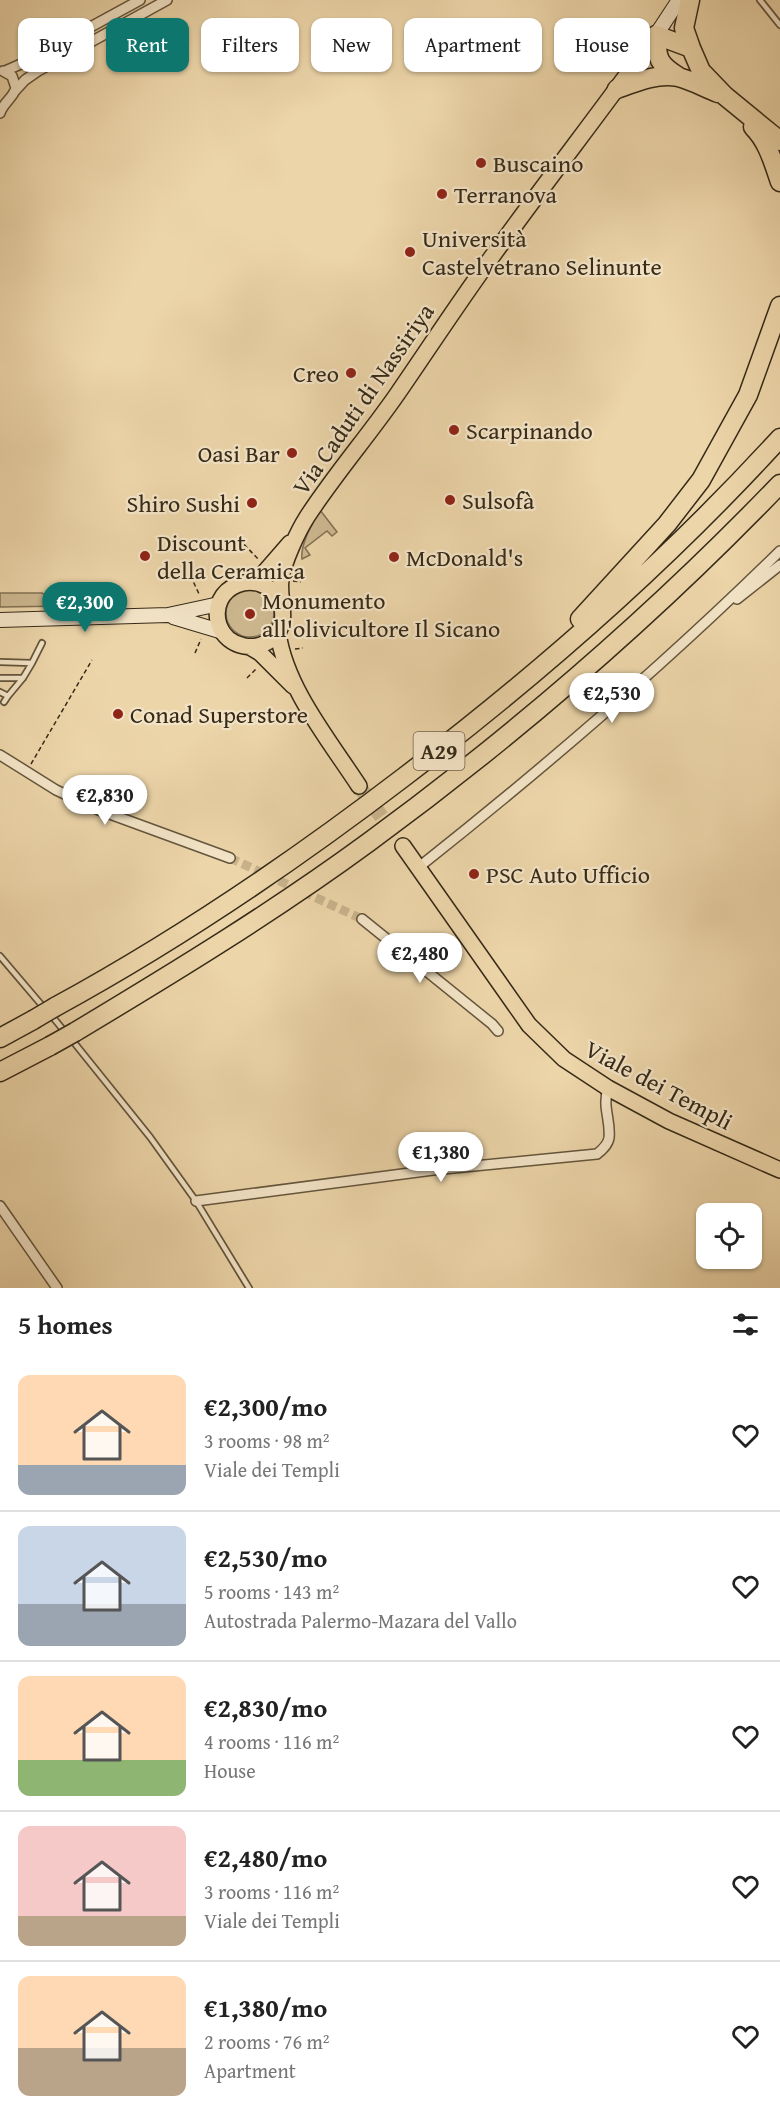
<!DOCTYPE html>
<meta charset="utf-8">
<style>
body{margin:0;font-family:"Gentium Book Plus",serif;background:#f6f6f6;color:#222;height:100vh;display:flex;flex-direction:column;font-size:22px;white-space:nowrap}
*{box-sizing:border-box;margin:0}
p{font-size:20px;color:#767676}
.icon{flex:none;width:33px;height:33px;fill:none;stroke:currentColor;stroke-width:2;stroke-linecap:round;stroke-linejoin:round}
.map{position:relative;height:1288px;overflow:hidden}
.panel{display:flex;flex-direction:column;background:#fff;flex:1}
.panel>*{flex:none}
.guide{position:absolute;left:18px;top:18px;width:744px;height:54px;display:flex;gap:12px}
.tools{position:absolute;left:696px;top:1203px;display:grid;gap:12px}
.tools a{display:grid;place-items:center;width:66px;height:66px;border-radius:12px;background:#fff;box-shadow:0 2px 4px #0004;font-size:30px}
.price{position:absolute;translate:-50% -51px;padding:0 14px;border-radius:21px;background:#fff;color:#222;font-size:20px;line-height:39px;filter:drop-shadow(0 2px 3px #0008)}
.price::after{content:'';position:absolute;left:50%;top:36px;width:18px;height:14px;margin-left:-9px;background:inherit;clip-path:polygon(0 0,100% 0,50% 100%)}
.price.current{background:#0f766e;color:#fff}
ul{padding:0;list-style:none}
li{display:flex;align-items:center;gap:18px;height:150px;padding:0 18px}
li+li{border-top:2px solid #e0e0e0}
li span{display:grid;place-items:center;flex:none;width:168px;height:120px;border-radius:12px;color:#555}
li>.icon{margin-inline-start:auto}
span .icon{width:72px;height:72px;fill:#fffc;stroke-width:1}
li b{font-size:26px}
h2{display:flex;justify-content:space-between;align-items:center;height:72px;padding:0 18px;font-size:26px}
.pill{padding:0 21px;border-radius:12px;background:#fff;box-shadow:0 2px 4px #0004;font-size:21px;line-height:54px}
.pill.current{background:#0f766e;color:#fff}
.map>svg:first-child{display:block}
.green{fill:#cdb890;stroke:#827154;stroke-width:1.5}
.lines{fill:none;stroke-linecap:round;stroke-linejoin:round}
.street-tunnel{stroke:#c8b38c;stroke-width:9;stroke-dasharray:9 4.5;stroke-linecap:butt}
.primary-tunnel{stroke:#c8b38c;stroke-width:15;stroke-dasharray:15 8;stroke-linecap:butt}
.lane-casing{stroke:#64553c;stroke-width:8}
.street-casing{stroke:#64553c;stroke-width:12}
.secondary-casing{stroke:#362a18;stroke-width:16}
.primary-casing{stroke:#362a18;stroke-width:18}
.highway-casing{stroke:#362a18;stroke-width:21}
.path{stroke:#362a18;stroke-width:1.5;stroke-dasharray:4.5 3;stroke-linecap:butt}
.lane{stroke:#f3e4c7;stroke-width:4.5}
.street{stroke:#f3e4c7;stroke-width:9}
.secondary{stroke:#f3e4c7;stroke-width:14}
.primary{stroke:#ecd5a9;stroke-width:15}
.highway{stroke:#ecd5a9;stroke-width:18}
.highway-bridge-casing{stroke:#362a18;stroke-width:21;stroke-linecap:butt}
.highway-bridge{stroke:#ecd5a9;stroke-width:18}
.poi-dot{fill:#8f2418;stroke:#f3e4c7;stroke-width:2}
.labels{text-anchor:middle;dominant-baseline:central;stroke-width:4.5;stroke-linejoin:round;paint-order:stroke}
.shield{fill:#f3e4c7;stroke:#6f624c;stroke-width:1.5}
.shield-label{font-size:22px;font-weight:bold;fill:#362a18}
.poi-label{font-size:24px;fill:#362a18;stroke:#f3e4c7;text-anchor:start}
.street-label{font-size:24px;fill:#362a18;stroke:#f3e4c7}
</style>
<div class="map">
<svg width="780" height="1288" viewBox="0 0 780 1288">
<rect width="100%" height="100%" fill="#ecd5a9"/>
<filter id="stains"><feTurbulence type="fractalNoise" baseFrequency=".00333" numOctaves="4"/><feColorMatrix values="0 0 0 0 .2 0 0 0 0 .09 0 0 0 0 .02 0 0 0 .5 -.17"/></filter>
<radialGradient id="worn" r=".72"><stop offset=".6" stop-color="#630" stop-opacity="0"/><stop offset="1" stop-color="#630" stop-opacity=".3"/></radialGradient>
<path class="green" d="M320,510L337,532L332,536L327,531L305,548L310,555L302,559C300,544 313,523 320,510Z
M226 613a24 24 0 1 1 48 0a24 24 0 1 1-48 0Z
M0,593H42L65,606L0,607Z"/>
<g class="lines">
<path class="street-tunnel" d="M230,858L362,919"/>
<path class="primary-tunnel" d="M359,786L403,846"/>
<g class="lane-casing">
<path id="lane" d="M760,0L780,25
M0,662L32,663L23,678L8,696
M32,663L42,643
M0,678H23
M0,692L8,696L4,702
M0,956L45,1009
M51,1015L65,1032
M72,1040L150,1137L196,1201L249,1288"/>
</g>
<g class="street-casing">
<path id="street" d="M5,71L30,60L140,0
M14,92L25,80L38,71L167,0
M0,113C3,103 13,98 16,88L12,76L3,71
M737,599L780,565
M0,755L56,790L99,810L230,858
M419,867C544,768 666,663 780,551
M362,919L492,1024L498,1031
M196,1201L433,1170L597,1154C602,1150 608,1145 609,1138C611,1120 602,1108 608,1088
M0,1206L57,1288"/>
</g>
<g class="secondary-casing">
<path id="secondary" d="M656,35L679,0
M173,617L223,632
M0,620L168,615L219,604"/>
</g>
<g class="primary-casing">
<path id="primary" d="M253,582L263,574L290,543
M281,601C258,564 207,587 219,625C227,648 258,654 275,636C290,620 278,599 281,580C283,563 298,531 307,517C335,474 369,435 398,393C429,348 459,302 491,258C545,183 602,110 656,35
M278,633C286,688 329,740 359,786
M250,647L260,653L293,686
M403,846L529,1025L564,1059L608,1088L669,1121L780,1170"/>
</g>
<g class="highway-casing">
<path id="highway" d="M690,0L684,28L691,48L701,71L725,96L780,141
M679,77C658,64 657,59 656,35L691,48
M617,89C636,82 657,73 678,77C691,80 705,88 718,93
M753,127C768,142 773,162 780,182
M580,619L667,524L701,480L748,395L780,306
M55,1007C178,940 293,862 404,777C538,675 666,563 780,438
M75,1032C175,972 275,911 369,842C515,735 654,615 780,484
M0,1038L33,1020
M0,1072L50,1046"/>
</g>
<path class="path" d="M239,539L259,560
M190,568L192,579L200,596
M293,581L301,582
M295,649L303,648
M195,653L201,639
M247,678L257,668
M31,764L92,660"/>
<use href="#lane" class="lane"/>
<use href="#street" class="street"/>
<use href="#secondary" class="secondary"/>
<use href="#primary" class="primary"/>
<use href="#highway" class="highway"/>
<g class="highway-bridge-casing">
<path id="highway-bridge" d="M33,1020L55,1007
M50,1046L75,1032"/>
</g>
<use href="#highway-bridge" class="highway-bridge"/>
</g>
<g class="poi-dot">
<circle cx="481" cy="163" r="6"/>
<circle cx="442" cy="194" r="6"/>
<circle cx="410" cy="252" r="6"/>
<circle cx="351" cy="373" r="6"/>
<circle cx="454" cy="430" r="6"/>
<circle cx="292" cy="453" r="6"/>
<circle cx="450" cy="500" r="6"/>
<circle cx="252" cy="503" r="6"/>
<circle cx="145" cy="556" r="6"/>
<circle cx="394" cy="557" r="6"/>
<circle cx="250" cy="614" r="6"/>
<circle cx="118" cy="714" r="6"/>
<circle cx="474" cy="874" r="6"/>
</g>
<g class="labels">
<rect class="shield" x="413.5" y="732" width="51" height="38" rx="4.5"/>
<g class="shield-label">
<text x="439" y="751">A29</text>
</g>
<g class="poi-label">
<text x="493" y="163">Buscaino</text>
<text x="454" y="194">Terranova</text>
<text x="422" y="238">Università<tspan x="422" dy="28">Castelvetrano Selinunte</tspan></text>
<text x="339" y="373" text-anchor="end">Creo</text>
<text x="466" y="430">Scarpinando</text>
<text x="280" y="453" text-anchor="end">Oasi Bar</text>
<text x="462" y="500">Sulsofà</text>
<text x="240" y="503" text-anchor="end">Shiro Sushi</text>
<text x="157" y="542">Discount<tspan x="157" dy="28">della Ceramica</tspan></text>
<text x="406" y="557">McDonald's</text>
<text x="262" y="600">Monumento<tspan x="262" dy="28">all'olivicultore Il Sicano</tspan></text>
<text x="130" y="714">Conad Superstore</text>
<text x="486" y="874">PSC Auto Ufficio</text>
</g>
<g class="street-label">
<text transform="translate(363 399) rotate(-55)">Via Caduti di Nassiriya</text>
<text transform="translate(659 1085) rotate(28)">Viale dei Templi</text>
</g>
</g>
<rect width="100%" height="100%" filter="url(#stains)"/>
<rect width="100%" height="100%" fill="url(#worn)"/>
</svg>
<div class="tools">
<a><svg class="icon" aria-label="locate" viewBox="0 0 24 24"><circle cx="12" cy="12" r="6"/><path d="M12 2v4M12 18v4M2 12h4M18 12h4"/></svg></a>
</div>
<b class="price current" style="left:85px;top:633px">€2,300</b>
<b class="price" style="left:612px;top:724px">€2,530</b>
<b class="price" style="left:105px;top:826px">€2,830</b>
<b class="price" style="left:420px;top:984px">€2,480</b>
<b class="price" style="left:441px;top:1183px">€1,380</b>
<div class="guide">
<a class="pill">Buy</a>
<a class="pill current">Rent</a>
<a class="pill">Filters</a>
<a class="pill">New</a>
<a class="pill">Apartment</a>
<a class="pill">House</a>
</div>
</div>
<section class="panel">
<h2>5 homes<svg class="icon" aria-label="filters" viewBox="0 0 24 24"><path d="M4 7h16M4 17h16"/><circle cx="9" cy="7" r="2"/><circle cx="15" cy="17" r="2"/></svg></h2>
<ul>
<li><span style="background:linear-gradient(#ffd9b3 75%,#9aa5b1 0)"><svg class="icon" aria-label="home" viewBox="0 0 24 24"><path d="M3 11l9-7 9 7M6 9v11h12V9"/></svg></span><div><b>€2,300/mo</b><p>3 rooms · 98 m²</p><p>Viale dei Templi</p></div><svg class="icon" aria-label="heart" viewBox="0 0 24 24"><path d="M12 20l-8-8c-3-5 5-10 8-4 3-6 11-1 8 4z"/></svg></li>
<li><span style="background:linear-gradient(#c9d6e8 65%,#9aa5b1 0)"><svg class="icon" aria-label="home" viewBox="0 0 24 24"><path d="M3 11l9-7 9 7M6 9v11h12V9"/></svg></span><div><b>€2,530/mo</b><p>5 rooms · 143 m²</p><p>Autostrada Palermo-Mazara del Vallo</p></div><svg class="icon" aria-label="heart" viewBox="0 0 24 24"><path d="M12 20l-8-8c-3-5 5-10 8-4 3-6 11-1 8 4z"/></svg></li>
<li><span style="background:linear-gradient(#ffd9b3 70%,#8fb573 0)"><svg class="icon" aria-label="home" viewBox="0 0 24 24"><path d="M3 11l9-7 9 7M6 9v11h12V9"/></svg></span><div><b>€2,830/mo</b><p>4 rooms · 116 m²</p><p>House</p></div><svg class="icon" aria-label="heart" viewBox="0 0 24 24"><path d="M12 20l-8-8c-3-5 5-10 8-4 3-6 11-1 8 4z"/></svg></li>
<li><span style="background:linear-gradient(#f6c9c9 75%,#b9a48a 0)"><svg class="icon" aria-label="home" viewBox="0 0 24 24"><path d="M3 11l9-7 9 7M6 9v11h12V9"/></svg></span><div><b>€2,480/mo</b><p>3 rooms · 116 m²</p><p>Viale dei Templi</p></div><svg class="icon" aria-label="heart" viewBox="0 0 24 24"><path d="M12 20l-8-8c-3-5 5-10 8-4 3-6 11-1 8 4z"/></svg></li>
<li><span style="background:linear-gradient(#ffd9b3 60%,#b9a48a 0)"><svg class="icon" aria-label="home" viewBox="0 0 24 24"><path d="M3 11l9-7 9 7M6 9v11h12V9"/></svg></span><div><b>€1,380/mo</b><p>2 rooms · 76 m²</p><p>Apartment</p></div><svg class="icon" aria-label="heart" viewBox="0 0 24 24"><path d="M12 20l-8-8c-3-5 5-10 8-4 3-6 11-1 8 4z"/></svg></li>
</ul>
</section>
